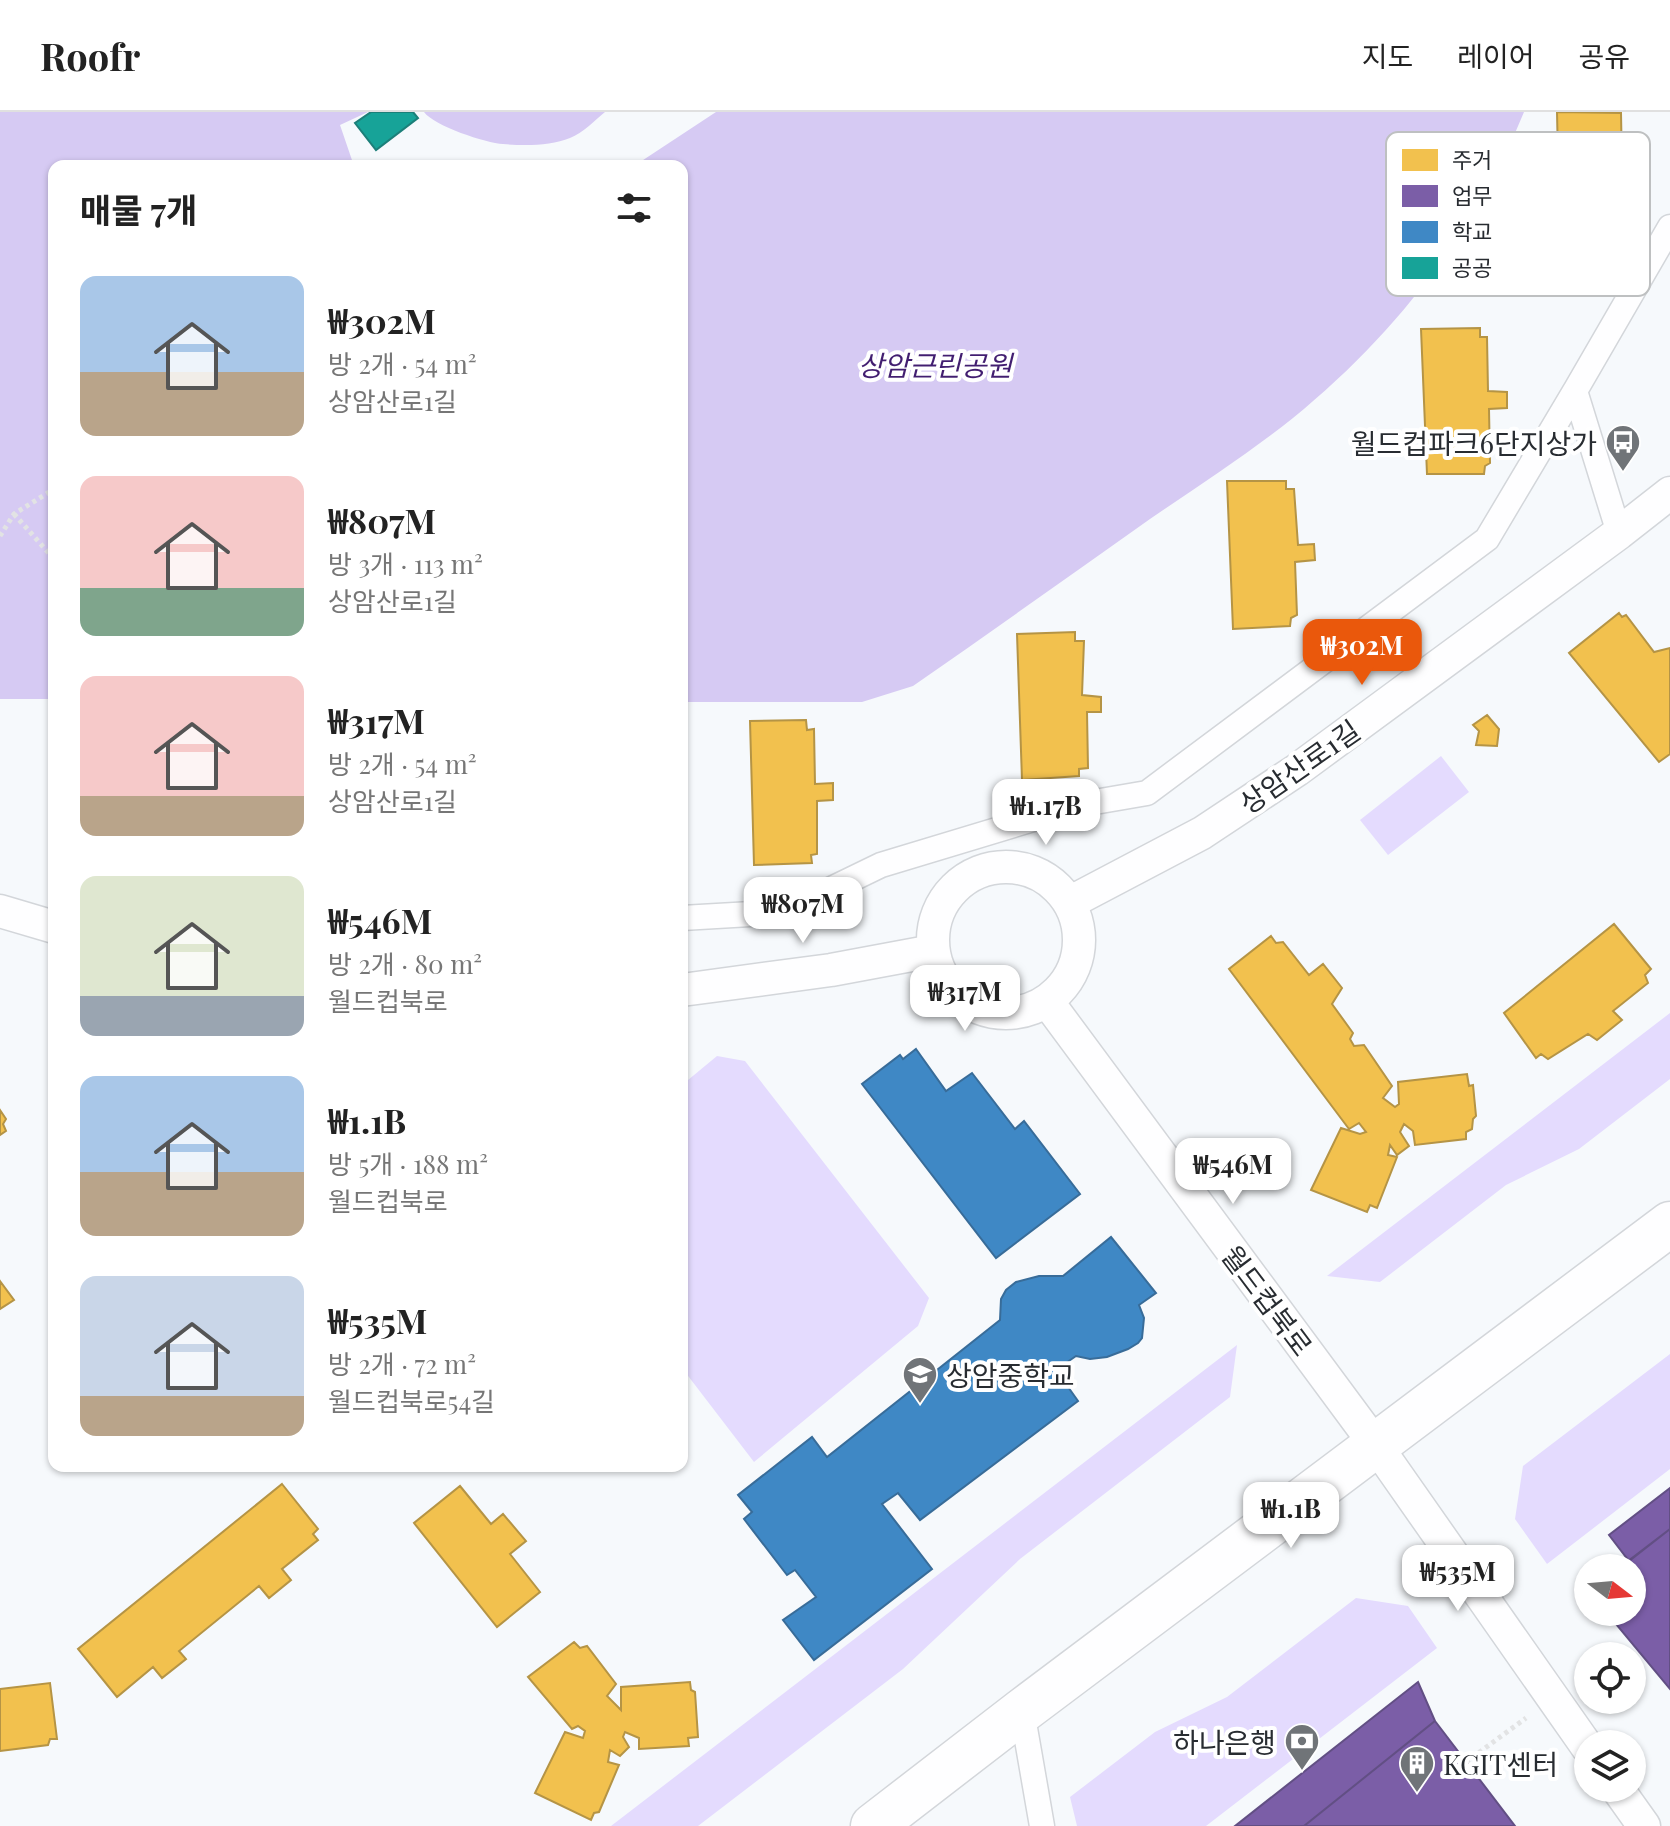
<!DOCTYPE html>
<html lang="ko">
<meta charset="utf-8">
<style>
body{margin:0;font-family:"Playfair Display","Noto Sans KR",serif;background:#f2f2f2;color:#222;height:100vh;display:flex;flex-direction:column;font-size:30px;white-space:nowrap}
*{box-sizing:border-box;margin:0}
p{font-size:26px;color:#767676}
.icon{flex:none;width:44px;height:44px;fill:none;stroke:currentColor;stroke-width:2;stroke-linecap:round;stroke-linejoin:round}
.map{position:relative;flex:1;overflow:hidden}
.sheet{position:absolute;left:48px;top:48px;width:640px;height:1312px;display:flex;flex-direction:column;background:#fff;border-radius:16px;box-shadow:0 2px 6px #0004}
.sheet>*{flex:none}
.needle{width:52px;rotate:106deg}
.controls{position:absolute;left:1574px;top:1442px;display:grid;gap:16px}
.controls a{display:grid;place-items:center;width:72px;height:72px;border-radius:50%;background:#fff;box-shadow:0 2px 6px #0004;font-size:40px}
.price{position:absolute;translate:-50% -68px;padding:0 18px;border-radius:16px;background:#fff;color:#222;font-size:26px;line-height:52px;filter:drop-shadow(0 2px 4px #0008)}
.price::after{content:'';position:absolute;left:50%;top:48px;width:24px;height:18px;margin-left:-12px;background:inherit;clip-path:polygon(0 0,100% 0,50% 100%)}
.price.on{background:#ea580c;color:#fff}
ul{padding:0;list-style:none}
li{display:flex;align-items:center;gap:24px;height:200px;padding:0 32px}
li span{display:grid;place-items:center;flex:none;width:224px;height:160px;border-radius:16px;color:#555}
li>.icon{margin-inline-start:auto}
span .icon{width:96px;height:96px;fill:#fffc;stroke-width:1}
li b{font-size:34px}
h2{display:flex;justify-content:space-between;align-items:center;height:96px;padding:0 32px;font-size:34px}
header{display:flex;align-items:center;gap:48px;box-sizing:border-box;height:112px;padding:0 40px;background:#fff;border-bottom:2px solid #e0e0e0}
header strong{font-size:38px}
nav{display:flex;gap:44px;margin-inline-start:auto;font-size:28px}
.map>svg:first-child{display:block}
.green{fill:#e4dbfe}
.forest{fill:#d6caf3}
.homes{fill:#f2c14e;stroke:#b59445;stroke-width:2}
.offices{fill:#7b5ea7;stroke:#624f84;stroke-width:2}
.schools{fill:#3f88c5;stroke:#386c99;stroke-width:2}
.public{fill:#17a398;stroke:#1c7f79;stroke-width:2}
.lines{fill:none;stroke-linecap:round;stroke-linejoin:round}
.pedestrian-casing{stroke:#d3d6da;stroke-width:27}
.minor-casing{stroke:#d3d6da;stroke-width:35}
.secondary-casing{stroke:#d3d6da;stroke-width:47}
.path{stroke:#e2e3e4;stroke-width:5;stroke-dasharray:4 4;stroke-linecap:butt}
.pedestrian{stroke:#fefeff;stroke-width:24}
.minor{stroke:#fefeff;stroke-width:32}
.secondary{stroke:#fefeff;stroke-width:44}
.labels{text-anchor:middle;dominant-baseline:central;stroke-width:8;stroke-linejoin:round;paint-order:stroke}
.park-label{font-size:28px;font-style:italic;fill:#421e70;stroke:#fff}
.poi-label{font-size:28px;fill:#282c31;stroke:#fff;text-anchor:end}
.street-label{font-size:28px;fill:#282c31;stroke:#fff}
.key{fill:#fff;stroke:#bec0c1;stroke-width:2}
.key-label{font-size:22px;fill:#282c31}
</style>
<header>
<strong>Roofr</strong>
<nav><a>지도</a><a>레이어</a><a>공유</a></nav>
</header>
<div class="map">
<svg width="1670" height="1714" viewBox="0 0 1670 1714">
<rect width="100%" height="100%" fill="#f6f9fc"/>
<path class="green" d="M1441,644L1469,680L1388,743L1360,708Z
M1670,901V967L1579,1037L1506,1073L1380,1170L1327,1164Z
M717,944L745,949L929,1186L918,1214L754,1350L682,1256V973Z
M1237,1233L1230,1285L1020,1447L903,1557L698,1714H611Z
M1670,1242V1357L1547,1452L1515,1407L1523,1354Z
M1356,1486L1408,1494L1437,1536L1206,1714H1077L1070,1685L1155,1620L1227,1585Z"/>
<path class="forest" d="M0,0H368L340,13L354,54H54V587H0Z
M424,0H605C595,8 583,21 570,26C551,34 524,34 503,32C486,31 434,14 424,0Z
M716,0H1524C1474,121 1395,223 1293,306C1248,342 1198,374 1150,407C1071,463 992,519 913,574L862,590H682V54H634Z"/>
<path class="homes" d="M1557,0L1621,1L1622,56H1641L1642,72L1622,75L1624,129L1617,132V138L1560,139Z
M1480,216V225H1487L1488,279L1507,280V296L1489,297L1490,351L1485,354L1484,362H1427L1421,217Z
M1227,369H1286V377H1294L1298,433L1314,432L1315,448L1295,450L1297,503L1291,506L1290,514L1233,517Z
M1619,501L1622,505L1626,503L1654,540L1670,536V642L1659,650L1569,541Z
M1075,520V529H1084L1082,583L1101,585V600H1087L1088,656L1079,657V664L1022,668L1017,522Z
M1487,603L1499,617L1497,634L1476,633L1479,619L1473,613Z
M806,608L807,618L814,617L815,672L833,671V688L817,689V742L811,743L812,751L754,753L750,609Z
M1614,812L1651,857L1645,863L1648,871L1613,899L1622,908L1597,928L1588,922L1548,947L1541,942L1536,946L1504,901Z
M1271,824L1276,831L1283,830L1309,863L1323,852L1342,876L1332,892L1353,921L1350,927L1354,934L1364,933L1392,974L1383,986L1395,995L1399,992L1398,970L1467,962L1469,974L1473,973L1476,1004L1473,1007L1472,1017L1466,1020V1027L1415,1033L1413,1019L1404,1012L1400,1020L1409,1034L1397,1043L1390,1033L1388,1043L1397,1045L1377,1096L1370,1093L1367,1100L1311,1078L1341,1016L1360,1022L1366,1020L1359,1011L1349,1017L1229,857Z
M0,998L6,1007L3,1012L6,1019L0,1023Z
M0,1169L14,1188L0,1197Z
M282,1372L318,1417L313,1422L318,1428L282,1457L291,1468L269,1486L259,1474L179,1539L186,1547L162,1566L153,1555L117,1585L78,1537Z
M460,1374L491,1412L503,1402L526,1429L510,1442L540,1480L497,1515L414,1411Z
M574,1530L580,1536L587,1534L616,1572L607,1584L621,1598V1575L690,1570L691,1578L695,1580L698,1625L688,1626L689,1634L639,1637V1626L625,1620L623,1625L629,1635L620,1644L610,1638L608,1650L619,1653L599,1700L594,1701L591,1708L535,1681L565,1620L583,1626L585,1619L578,1614L572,1617L528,1565Z
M50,1571L57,1627H50L48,1633L0,1639V1577Z"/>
<path class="offices" d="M1670,1376V1417L1629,1449L1609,1423Z
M1670,1417V1577L1606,1500H1632V1456H1619Z
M1418,1570L1435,1609L1304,1714H1235Z
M1435,1609L1515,1714H1304Z"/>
<path class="schools" d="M916,937L946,979L972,961L1015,1017L1024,1009L1080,1082L996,1146L862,972L900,943L903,947Z
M1111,1125L1156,1181L1139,1193L1144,1206L1142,1226L1138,1231L1128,1237L1107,1245L1090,1247L1076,1244L1056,1258L1078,1289L920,1408L898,1381L882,1392L932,1457L814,1548L783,1508L816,1485L795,1458L787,1463L744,1407L752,1400L738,1383L812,1325L827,1345L1000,1208L1001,1187L1006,1178L1016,1170L1039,1164H1063Z"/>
<path class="public" d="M371,0H413L418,6L376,38L355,11Z"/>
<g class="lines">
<g class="pedestrian-casing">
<path id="pedestrian" d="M1619,421L1575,279L1670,115
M682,806L784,800L881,753L1083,692L1147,681L1487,427L1575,279
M1022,1599L1042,1714"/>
</g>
<g class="minor-casing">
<path id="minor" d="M933 828a73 73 0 1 1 146 0a73 73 0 1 1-146 0Z
M1069,791L1202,721L1297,658L1619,421L1670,381
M0,799L54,815
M682,878L831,858L933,839
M1047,889L1375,1332L1588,1636
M1617,1676L1644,1714"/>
</g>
<g class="secondary-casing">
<path id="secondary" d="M873,1714L1022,1599L1670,1112"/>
</g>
<path class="path" d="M14,402L54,447
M0,424L14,402L54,377
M1466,1650L1526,1606"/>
<use href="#pedestrian" class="pedestrian"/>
<use href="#minor" class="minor"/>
<use href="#secondary" class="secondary"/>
</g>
<defs>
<g id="bus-pin" transform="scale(1.8)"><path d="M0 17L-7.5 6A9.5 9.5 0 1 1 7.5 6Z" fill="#707478" stroke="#fff"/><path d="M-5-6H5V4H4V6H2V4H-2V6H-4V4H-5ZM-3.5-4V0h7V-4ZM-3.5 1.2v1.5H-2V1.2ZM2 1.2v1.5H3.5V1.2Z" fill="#fff"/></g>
<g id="school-pin" transform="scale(1.8)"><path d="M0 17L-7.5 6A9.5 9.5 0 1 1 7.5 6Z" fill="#707478" stroke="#fff"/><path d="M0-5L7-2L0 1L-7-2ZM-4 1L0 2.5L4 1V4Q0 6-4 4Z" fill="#fff"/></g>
<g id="bank-pin" transform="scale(1.8)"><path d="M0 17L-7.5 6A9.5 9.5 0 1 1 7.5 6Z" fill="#707478" stroke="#fff"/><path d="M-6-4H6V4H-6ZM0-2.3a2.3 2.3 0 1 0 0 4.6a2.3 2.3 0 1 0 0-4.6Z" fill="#fff"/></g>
<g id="building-pin" transform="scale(1.8)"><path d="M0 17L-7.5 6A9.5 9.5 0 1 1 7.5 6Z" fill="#707478" stroke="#fff"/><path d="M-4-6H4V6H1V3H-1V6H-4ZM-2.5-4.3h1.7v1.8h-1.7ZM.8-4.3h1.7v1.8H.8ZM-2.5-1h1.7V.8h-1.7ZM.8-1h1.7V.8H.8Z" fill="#fff"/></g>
</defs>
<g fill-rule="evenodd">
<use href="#bus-pin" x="1623" y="330"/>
<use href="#school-pin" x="920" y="1262"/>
<use href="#bank-pin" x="1302" y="1629"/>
<use href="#building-pin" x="1417" y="1651"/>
</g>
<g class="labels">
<g class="park-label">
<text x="935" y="252">상암근린공원</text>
</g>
<g class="poi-label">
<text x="1597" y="330">월드컵파크6단지상가</text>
<text x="946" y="1262" text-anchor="start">상암중학교</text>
<text x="1276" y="1629">하나은행</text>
<text x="1443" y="1651" text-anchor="start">KGIT센터</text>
</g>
<g class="street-label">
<text transform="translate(1299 654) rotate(-35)">상암산로1길</text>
<text transform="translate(1268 1188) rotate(53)">월드컵북로</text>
</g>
</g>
<rect x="1386" y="20" width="264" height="164" rx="12" class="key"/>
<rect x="1402" y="37" width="36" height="22" fill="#f2c14e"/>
<rect x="1402" y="73" width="36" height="22" fill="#7b5ea7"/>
<rect x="1402" y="109" width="36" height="22" fill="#3f88c5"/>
<rect x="1402" y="145" width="36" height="22" fill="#17a398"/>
<g class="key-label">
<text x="1452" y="56">주거</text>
<text x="1452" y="92">업무</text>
<text x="1452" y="128">학교</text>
<text x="1452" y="164">공공</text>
</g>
</svg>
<div class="controls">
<a><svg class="needle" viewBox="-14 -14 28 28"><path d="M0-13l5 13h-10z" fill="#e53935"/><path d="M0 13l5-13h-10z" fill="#767676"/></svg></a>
<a><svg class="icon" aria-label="locate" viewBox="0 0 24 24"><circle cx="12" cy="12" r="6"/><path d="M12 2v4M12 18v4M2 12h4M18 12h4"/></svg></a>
<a><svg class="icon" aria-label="layers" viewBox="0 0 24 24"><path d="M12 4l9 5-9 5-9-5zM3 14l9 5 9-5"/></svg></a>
</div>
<b class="price on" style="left:1362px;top:575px">₩302M</b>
<b class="price" style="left:1046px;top:735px">₩1.17B</b>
<b class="price" style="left:803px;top:833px">₩807M</b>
<b class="price" style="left:965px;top:921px">₩317M</b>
<b class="price" style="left:1233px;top:1094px">₩546M</b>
<b class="price" style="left:1291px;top:1438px">₩1.1B</b>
<b class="price" style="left:1458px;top:1501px">₩535M</b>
<section class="sheet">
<h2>매물 7개<svg class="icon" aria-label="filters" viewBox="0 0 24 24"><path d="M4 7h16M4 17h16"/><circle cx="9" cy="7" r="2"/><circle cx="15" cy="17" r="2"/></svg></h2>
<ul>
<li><span style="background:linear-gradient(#a9c7e8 60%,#b9a48a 0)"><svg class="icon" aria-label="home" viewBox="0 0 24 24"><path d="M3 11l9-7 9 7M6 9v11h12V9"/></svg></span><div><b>₩302M</b><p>방 2개 · 54 m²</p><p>상암산로1길</p></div></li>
<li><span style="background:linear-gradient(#f6c9c9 70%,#7fa58c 0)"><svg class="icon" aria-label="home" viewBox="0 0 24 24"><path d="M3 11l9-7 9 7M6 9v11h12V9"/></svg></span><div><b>₩807M</b><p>방 3개 · 113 m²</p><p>상암산로1길</p></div></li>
<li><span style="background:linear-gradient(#f6c9c9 75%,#b9a48a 0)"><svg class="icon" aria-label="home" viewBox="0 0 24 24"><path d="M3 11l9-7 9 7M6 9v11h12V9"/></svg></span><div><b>₩317M</b><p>방 2개 · 54 m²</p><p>상암산로1길</p></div></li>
<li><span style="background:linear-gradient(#dfe7d0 75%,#9aa5b1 0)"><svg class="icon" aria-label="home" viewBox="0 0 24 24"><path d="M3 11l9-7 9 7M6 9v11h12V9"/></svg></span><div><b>₩546M</b><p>방 2개 · 80 m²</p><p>월드컵북로</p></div></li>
<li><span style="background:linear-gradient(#a9c7e8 60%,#b9a48a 0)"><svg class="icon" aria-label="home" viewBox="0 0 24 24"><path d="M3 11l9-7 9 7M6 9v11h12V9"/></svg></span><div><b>₩1.1B</b><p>방 5개 · 188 m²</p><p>월드컵북로</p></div></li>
<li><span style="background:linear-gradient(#c9d6e8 75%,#b9a48a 0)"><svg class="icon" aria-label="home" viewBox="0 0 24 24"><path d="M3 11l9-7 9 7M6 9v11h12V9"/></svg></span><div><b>₩535M</b><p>방 2개 · 72 m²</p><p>월드컵북로54길</p></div></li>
</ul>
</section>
</div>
